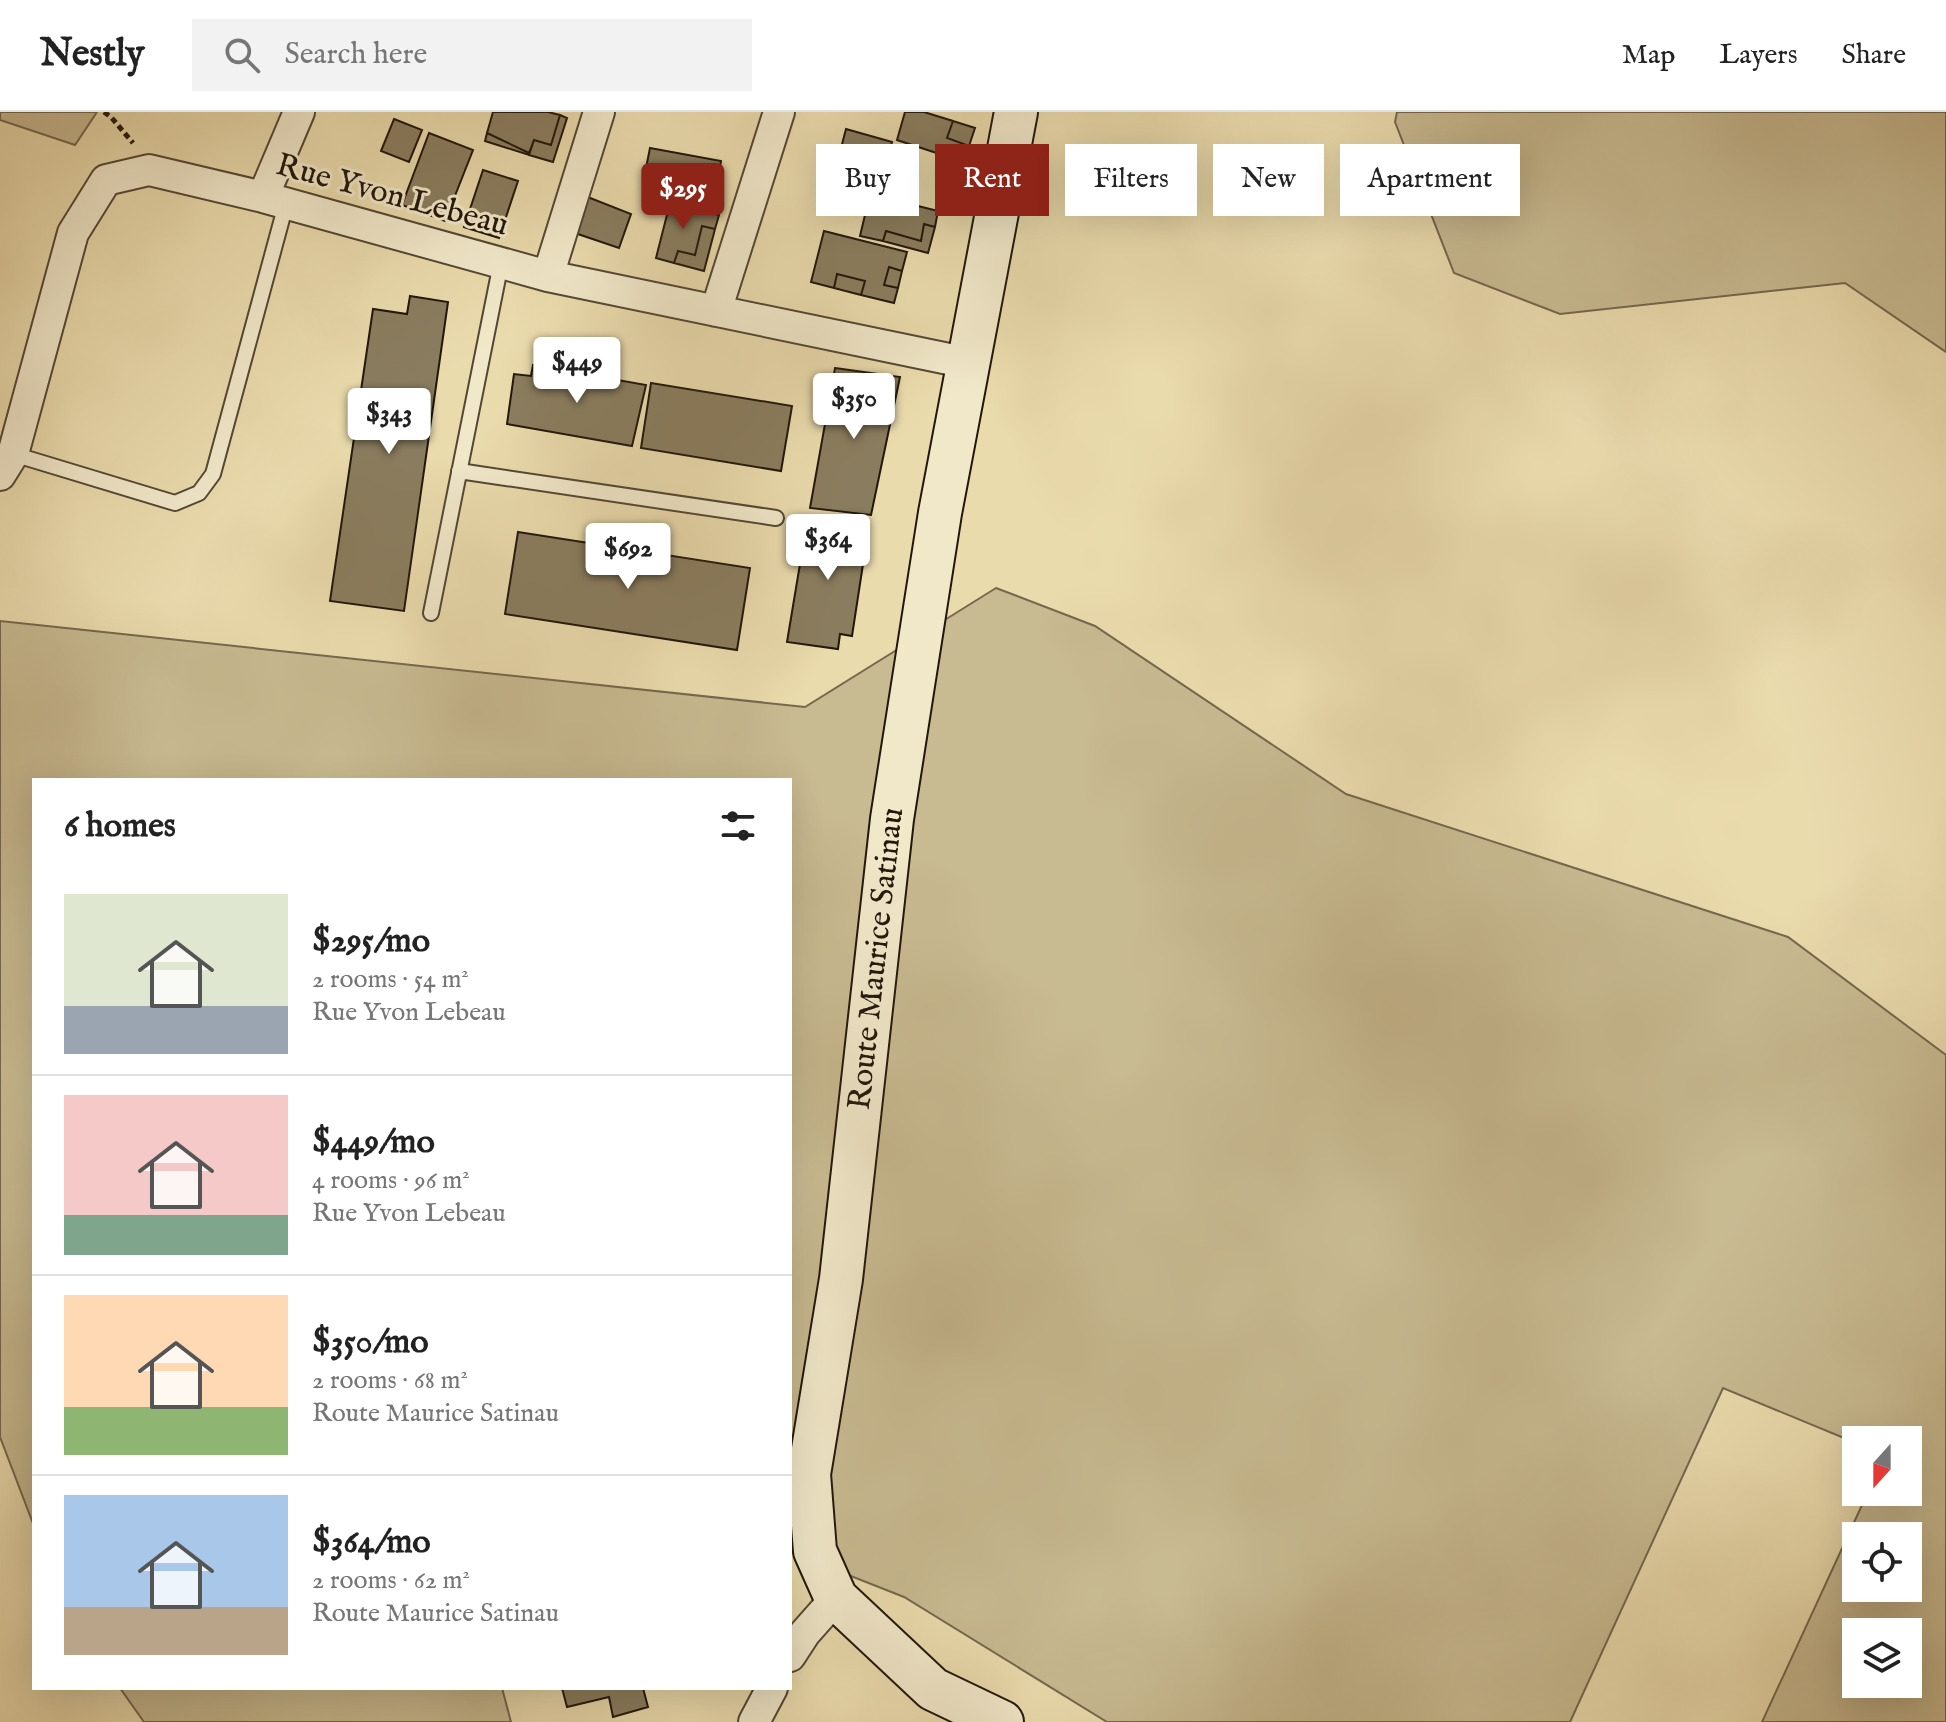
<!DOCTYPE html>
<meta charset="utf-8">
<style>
body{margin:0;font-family:"IM FELL English",serif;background:#f2f2f2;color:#222;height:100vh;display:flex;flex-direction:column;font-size:30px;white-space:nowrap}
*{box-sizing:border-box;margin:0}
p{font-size:26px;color:#767676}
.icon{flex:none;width:44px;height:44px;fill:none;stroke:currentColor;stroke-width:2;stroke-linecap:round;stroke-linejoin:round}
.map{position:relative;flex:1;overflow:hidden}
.details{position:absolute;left:32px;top:666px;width:760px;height:912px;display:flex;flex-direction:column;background:#fff;border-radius:0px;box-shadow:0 8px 32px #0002}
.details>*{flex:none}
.top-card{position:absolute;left:816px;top:32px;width:760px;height:72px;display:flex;gap:16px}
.needle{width:52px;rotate:201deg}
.tools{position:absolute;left:1842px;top:1314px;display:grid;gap:16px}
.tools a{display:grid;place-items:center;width:80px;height:80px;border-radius:0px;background:#fff;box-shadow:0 8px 32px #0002;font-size:40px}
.price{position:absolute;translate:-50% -68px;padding:0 18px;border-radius:8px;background:#fff;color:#222;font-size:26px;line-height:52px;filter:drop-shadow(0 2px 4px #0008)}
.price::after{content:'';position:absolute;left:50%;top:48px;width:24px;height:18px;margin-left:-12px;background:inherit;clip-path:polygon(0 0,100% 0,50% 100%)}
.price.active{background:#8f2418;color:#fff}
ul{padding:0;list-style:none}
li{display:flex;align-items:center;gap:24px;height:200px;padding:0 32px}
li+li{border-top:2px solid #e0e0e0}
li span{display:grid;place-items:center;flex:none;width:224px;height:160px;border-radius:0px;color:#555}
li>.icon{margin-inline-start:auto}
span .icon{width:96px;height:96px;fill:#fffc;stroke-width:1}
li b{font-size:34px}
h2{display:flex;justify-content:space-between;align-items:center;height:96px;padding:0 32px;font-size:34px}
.chip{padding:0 28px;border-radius:0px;background:#fff;box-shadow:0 8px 32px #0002;font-size:28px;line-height:72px}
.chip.active{background:#8f2418;color:#fff}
header{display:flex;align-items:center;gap:48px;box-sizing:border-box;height:112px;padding:0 40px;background:#fff;border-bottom:2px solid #e0e0e0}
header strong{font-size:38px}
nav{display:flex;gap:44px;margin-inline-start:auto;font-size:28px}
.search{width:560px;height:72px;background:#f2f2f2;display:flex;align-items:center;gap:20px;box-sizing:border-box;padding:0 28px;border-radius:0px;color:#767676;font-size:30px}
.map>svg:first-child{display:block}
.green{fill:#c8ba91;stroke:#75684e;stroke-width:2;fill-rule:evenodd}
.building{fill:#8a7d5f;stroke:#22170b;stroke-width:2}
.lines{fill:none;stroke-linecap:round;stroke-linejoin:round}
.lane-casing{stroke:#544834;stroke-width:18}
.street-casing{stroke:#544834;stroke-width:34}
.secondary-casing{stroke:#22170b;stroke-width:46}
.path{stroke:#22170b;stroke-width:5;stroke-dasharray:6 4;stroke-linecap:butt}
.lane{stroke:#f1e8ca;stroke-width:14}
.street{stroke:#f1e8ca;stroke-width:30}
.secondary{stroke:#f1e8ca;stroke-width:42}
.labels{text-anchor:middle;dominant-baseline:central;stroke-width:6;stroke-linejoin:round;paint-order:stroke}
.street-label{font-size:32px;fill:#22170b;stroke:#f1e8ca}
</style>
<header>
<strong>Nestly</strong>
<div class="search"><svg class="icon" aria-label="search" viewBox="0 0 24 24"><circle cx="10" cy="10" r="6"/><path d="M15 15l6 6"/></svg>Search here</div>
<nav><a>Map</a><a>Layers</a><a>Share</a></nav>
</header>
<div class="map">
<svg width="1946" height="1610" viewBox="0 0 1946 1610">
<rect width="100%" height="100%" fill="#eadbad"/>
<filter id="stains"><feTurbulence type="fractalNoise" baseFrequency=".0025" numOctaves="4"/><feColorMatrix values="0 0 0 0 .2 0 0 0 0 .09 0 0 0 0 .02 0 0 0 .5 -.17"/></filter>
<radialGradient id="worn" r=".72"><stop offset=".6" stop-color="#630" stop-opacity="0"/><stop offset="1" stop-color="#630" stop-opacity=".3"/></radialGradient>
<path class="green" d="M0,0H97L75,33L0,8Z
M1397,0H1946V240L1845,171L1560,202L1454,161L1395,10Z
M996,476L1095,514L1346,682L1788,825L1946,943V1610H1762L1868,1380H1908V1328H1856V1331L1723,1276L1570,1610H1107L904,1485L790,1440V668H34V1414L0,1325V509L805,595ZM1856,1424H1908V1476H1856ZM1856,1520H1908V1572H1856Z
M120,1576H502L511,1610H144Z"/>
<path class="building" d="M493,0H548L560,3L551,33L534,28L529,41L487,21Z
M905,0H924L953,9L947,26L969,34L964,50L897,28Z
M560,3L567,6L553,50L529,43L534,28L551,33Z
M394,7L422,18L409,50L381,39Z
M953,9L975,16L969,34L947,26Z
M846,17L892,30L888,45L875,42L867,71L834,63Z
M429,21L473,38L445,109L402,93Z
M487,21L529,41V43L485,29Z
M650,36L721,49L715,84L643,71Z
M875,42L888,45L880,75L867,71Z
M483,58L518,69L499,126L464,115Z
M580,82L631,102L619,136L569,119Z
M870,82L938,99L935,115L924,112L921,129L886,119L883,129L860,124Z
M670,91L719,103L715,117L702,114L695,143L678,139L674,151L656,146Z
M924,112L935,115L928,141L883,129L886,119L921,129Z
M702,114L715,117L704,159L674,151L678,139L695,143Z
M824,119L907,140L902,159L889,155L884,173L898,176L894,191L861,183L865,169L837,162L834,176L811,170Z
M889,155L902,159L898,176L884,173Z
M837,162L865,169L861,183L834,176Z
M410,184L448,190L404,499L330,489L373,197L407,202Z
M533,253L646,273L632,334L507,312L514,262L531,264Z
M835,256L900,265L871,403L810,396Z
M651,271L792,294L781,359L641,336Z
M808,404L869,413L852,524L840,522L838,537L787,530Z
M518,420L750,456L737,538L505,502Z
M562,1576H643L648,1595L613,1605L609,1585L567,1595Z"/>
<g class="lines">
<g class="lane-casing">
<path id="lane" d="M13,342L175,391L199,381L213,362L286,92
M459,359L776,406
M431,501L501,151"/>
</g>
<g class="street-casing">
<path id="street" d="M263,85L299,0
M548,164L599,0
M716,199L779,0
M0,363L13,342L73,121L106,68L149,58L263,85L548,164L968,251
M790,1544L805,1521L836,1486
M754,1610L772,1576"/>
</g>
<g class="secondary-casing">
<g id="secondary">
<path id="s1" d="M1002,1610L933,1577L836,1486L815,1439L809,1362L841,1167L892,707L940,401L1016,0"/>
</g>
</g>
<path class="path" d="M104,0L111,5L133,31"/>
<use href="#lane" class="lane"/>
<use href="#street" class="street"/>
<use href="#secondary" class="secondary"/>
</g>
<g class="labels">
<g class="street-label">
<text transform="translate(392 84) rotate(15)">Rue Yvon Lebeau</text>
<text stroke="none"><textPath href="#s1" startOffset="858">Route Maurice Satinau</textPath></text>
</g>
</g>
<rect width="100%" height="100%" filter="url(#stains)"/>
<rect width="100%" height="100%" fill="url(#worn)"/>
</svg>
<div class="tools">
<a><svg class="needle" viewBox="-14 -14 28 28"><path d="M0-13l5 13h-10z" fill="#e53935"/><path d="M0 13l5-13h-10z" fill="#767676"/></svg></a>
<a><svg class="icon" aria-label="locate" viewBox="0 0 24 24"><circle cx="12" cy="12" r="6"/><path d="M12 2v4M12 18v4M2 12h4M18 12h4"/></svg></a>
<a><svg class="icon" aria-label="layers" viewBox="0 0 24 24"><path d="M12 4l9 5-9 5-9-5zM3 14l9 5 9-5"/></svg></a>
</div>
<b class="price active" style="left:683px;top:119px">$295</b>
<b class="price" style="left:577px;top:293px">$449</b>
<b class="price" style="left:854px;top:329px">$350</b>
<b class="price" style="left:389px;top:344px">$343</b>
<b class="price" style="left:828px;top:470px">$364</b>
<b class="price" style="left:628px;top:479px">$692</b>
<div class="top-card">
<a class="chip">Buy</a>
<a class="chip active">Rent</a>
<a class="chip">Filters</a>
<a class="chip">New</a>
<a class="chip">Apartment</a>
</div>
<section class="details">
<h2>6 homes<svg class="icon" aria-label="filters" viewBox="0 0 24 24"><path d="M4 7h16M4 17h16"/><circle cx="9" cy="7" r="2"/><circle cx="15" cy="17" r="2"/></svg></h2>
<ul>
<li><span style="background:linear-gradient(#dfe7d0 70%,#9aa5b1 0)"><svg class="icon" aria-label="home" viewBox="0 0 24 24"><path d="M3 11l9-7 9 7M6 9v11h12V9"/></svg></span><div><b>$295/mo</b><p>2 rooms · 54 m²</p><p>Rue Yvon Lebeau</p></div></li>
<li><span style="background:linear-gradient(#f6c9c9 75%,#7fa58c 0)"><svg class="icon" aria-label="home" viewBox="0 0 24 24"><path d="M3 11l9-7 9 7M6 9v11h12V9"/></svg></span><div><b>$449/mo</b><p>4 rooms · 96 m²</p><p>Rue Yvon Lebeau</p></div></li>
<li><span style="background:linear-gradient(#ffd9b3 70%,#8fb573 0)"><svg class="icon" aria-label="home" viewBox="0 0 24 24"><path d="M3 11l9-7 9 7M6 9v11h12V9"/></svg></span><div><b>$350/mo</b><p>2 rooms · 68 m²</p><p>Route Maurice Satinau</p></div></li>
<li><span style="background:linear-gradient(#a9c7e8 70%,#b9a48a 0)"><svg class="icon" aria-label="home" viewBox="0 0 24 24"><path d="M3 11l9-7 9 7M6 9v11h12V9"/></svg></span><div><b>$364/mo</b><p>2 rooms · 62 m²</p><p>Route Maurice Satinau</p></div></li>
</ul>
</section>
</div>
